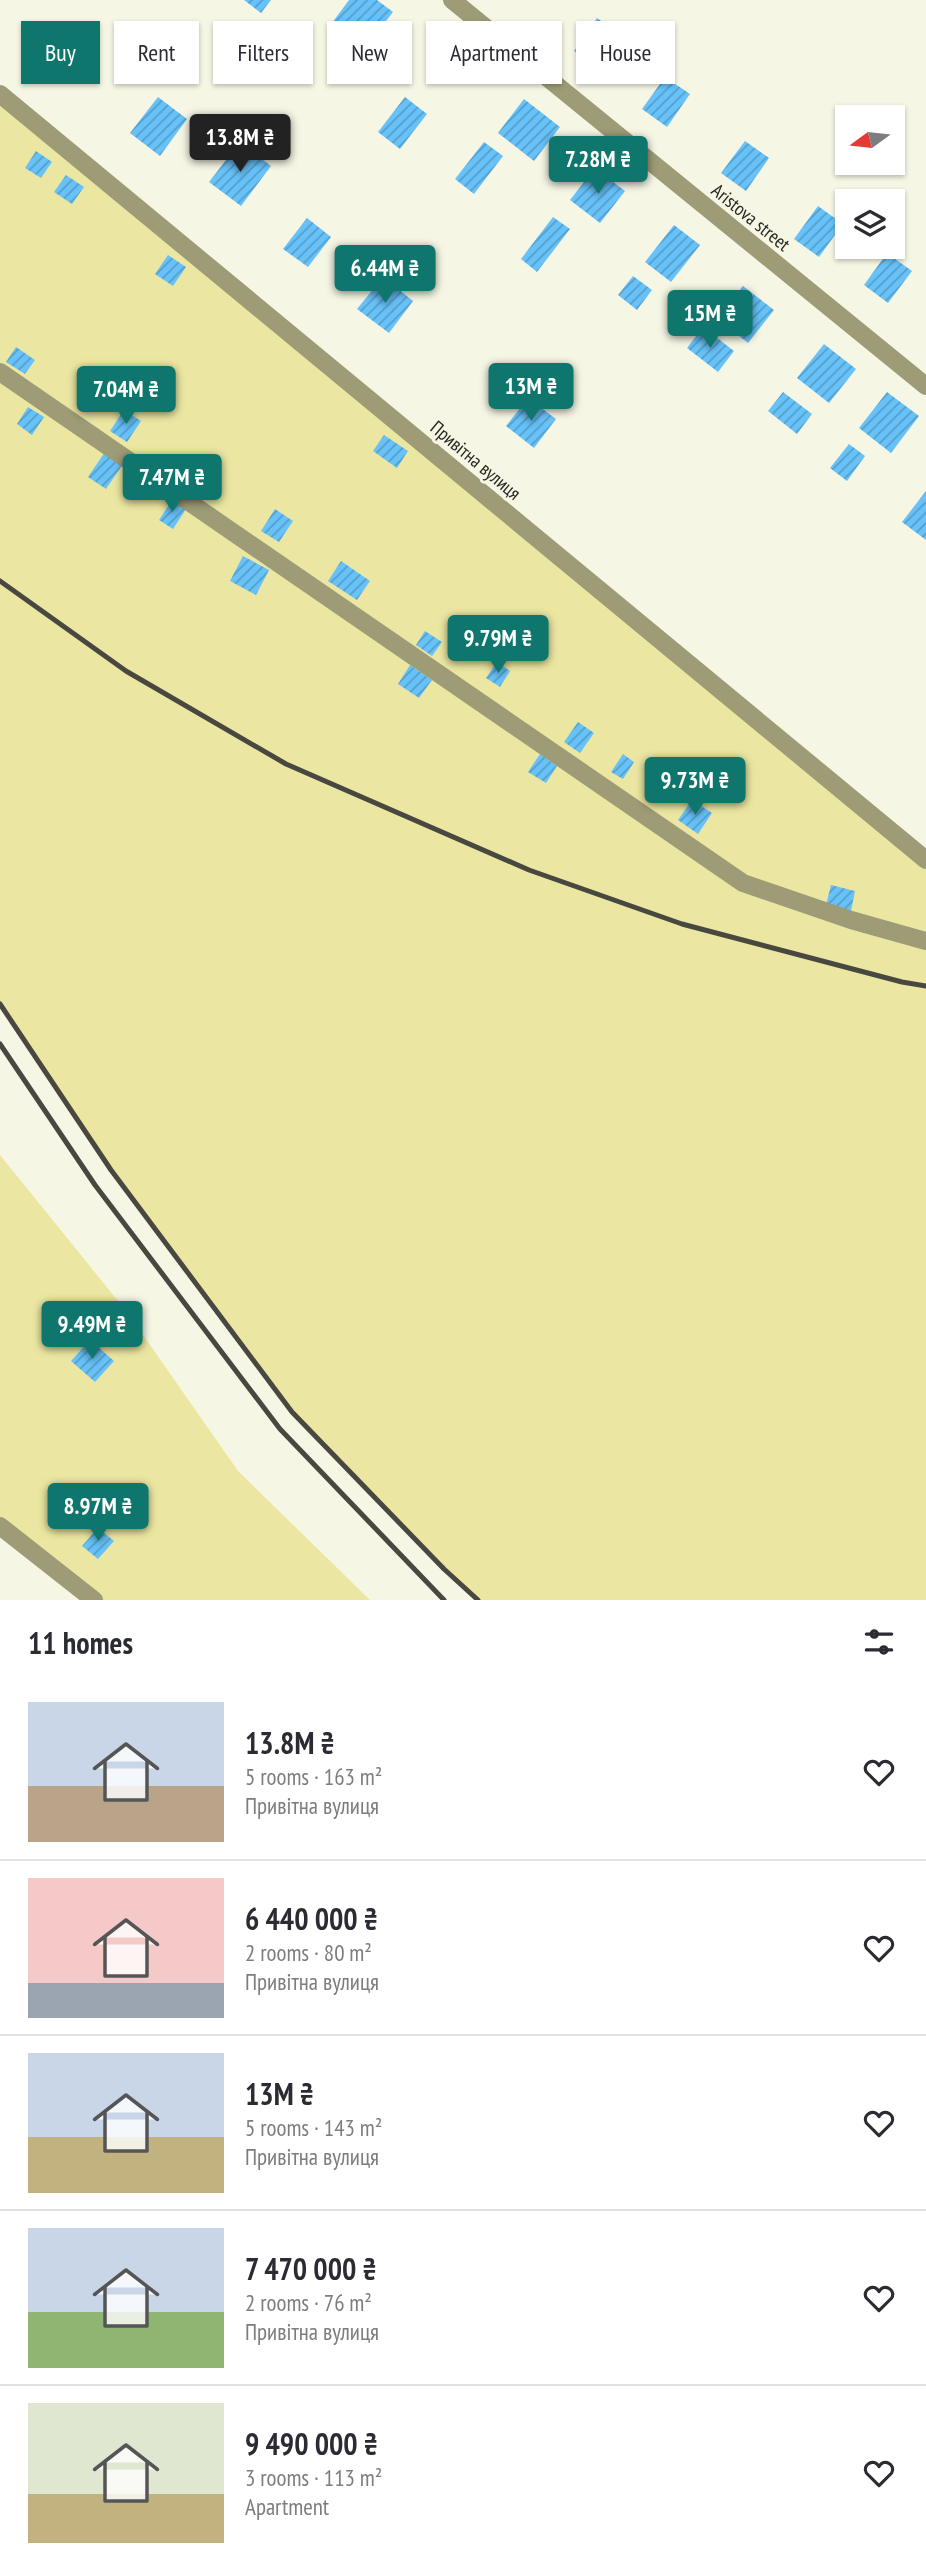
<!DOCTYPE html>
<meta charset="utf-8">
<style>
body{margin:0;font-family:"PT Sans Narrow",sans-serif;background:#f2f2f3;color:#2b2b33;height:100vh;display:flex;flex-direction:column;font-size:26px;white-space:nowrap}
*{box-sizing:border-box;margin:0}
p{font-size:23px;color:#7c7c81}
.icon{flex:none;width:38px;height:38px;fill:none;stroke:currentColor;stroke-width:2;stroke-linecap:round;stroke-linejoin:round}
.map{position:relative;height:1600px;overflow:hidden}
.side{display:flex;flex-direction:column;background:#fff;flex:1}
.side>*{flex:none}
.guide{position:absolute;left:21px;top:21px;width:886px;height:63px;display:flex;gap:14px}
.needle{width:46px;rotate:255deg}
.controls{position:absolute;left:835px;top:105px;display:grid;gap:14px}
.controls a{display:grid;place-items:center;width:70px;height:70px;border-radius:0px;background:#fff;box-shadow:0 2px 5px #0004;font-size:35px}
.price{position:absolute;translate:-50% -60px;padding:0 16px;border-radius:7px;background:#0f766e;color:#fff;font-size:23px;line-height:46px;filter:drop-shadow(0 2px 4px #0008)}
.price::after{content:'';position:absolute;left:50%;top:42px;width:21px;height:16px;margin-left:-10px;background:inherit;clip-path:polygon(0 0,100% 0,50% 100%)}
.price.current{background:#222;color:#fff}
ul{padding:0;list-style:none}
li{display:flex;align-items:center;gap:21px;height:175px;padding:0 28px}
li+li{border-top:2px solid #e1e1e2}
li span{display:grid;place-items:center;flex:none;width:196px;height:140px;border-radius:0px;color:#555}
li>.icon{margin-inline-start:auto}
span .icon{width:84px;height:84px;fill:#fffc;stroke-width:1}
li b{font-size:30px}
h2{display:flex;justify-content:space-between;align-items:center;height:84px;padding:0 28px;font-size:30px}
.chip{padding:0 24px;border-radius:0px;background:#fff;box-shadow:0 2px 5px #0004;font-size:24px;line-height:63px}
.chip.current{background:#0f766e;color:#fff}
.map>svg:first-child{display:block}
.garden{fill:#ebe7a2}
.building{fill:url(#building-hatch)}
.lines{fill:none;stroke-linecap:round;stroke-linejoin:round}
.street{stroke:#9e9c76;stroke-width:18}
.rail{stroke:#484840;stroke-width:5}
.labels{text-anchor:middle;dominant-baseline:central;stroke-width:6;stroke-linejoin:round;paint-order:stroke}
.street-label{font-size:19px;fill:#282822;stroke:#f6f6e5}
</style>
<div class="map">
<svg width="926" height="1600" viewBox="0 0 926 1600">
<defs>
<pattern id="building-hatch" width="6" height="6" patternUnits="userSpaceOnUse" patternTransform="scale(1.75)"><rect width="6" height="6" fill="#67c2f9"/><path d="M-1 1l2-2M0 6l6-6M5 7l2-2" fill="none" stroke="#559ec9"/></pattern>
</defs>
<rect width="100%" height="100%" fill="#f6f6e5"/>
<path class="garden" d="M0,94L926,860V1600H478L444,1569L292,1412L111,1170L0,1004Z
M0,1155L127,1312L238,1471L370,1600H94L0,1526Z"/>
<path class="building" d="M244,0H271L261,13Z
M349,0H377L393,12L365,48L332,23Z
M597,18L622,36L599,69L574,51Z
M665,77L690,94L667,127L642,109Z
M158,97L187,119L160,156L130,133Z
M405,97L427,114L400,149L378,132Z
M524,99L560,127L534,161L498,133Z
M745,141L769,158L746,191L721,173Z
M240,142L271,166L241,206L209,182Z
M484,142L503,156L474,194L455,179Z
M36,151L52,162L41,178L25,168Z
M595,168L625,191L600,223L570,200Z
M66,175L84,187L72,204L54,192Z
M818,206L843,224L819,257L794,239Z
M553,217L570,229L537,272L521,259Z
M307,218L331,237L308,267L283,249Z
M674,225L700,245L671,282L645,262Z
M887,253L912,271L888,303L864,285Z
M168,255L186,267L173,286L155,274Z
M633,276L652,290L637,310L618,295Z
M383,277L413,301L389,333L357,309Z
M743,286L774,310L748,343L718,319Z
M703,327L734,351L718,372L687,348Z
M824,344L856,369L829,403L797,378Z
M16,347L35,360L25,374L6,362Z
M783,392L812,414L797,434L768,411Z
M887,392L919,416L891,453L859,428Z
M528,398L556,419L534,448L506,426Z
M28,407L44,417L32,435L17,424Z
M124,410L141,421L127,442L110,431Z
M384,435L408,451L397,468L373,451Z
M849,444L865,456L847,481L830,468Z
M105,452L123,464L106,489L88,477Z
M192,465L206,475L194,492L180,482Z
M926,491V540L902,522Z
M172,500L186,509L173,529L159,520Z
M275,509L293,521L279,542L261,531Z
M243,556L269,570L256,595L230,581Z
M341,561L370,581L357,600L328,581Z
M425,631L442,642L432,656L416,645Z
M497,662L510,671L500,687L486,678Z
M410,665L432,680L419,698L398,684Z
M578,722L594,733L580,753L564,742Z
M540,754L557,766L546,783L528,772Z
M623,754L634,762L623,779L611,772Z
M692,800L712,813L698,834L678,820Z
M831,885L855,891L851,911L826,905Z
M68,1313L80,1324L63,1345L50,1334Z
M90,1340L114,1361L95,1382L71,1361Z
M98,1528L114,1541L98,1559L82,1546Z"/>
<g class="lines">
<path class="street" d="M452,0L926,386
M0,94L926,860
M0,372L743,883L851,920L926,941
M0,1526L94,1600"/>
<path class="rail" d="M0,581L126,671L286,764L529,870L682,924L902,982L926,986
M0,1004L111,1170L292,1412L444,1569L478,1600
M0,1044L95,1185L280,1429L444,1600"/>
</g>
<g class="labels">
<g class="street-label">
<text transform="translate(751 217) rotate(39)">Aristova street</text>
<text transform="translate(476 460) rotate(40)">Привітна вулиця</text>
</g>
</g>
</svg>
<div class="controls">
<a><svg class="needle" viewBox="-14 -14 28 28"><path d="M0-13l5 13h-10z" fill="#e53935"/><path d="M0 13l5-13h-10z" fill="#7c7c81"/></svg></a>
<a><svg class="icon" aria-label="layers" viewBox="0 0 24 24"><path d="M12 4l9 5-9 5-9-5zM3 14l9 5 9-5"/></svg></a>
</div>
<b class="price current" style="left:240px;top:174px">13.8M ₴</b>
<b class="price" style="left:598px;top:196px">7.28M ₴</b>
<b class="price" style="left:385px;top:305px">6.44M ₴</b>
<b class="price" style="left:710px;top:350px">15M ₴</b>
<b class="price" style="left:531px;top:423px">13M ₴</b>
<b class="price" style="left:126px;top:426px">7.04M ₴</b>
<b class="price" style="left:172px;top:514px">7.47M ₴</b>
<b class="price" style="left:498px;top:675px">9.79M ₴</b>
<b class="price" style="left:695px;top:817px">9.73M ₴</b>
<b class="price" style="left:92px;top:1361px">9.49M ₴</b>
<b class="price" style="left:98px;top:1543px">8.97M ₴</b>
<div class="guide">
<a class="chip current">Buy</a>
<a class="chip">Rent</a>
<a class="chip">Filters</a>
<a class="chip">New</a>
<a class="chip">Apartment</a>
<a class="chip">House</a>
</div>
</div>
<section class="side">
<h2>11 homes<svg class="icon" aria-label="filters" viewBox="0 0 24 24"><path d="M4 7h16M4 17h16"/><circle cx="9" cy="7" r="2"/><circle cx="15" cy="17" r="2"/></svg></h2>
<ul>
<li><span style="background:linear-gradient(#c9d6e8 60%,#b9a48a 0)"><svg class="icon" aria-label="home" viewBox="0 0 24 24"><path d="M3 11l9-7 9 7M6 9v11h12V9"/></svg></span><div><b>13.8M ₴</b><p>5 rooms · 163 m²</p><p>Привітна вулиця</p></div><svg class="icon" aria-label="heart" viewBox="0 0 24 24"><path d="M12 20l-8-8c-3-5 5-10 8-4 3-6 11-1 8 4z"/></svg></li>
<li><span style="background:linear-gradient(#f6c9c9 75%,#9aa5b1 0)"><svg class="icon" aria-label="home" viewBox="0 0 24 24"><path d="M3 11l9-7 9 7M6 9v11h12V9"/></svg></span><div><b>6 440 000 ₴</b><p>2 rooms · 80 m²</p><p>Привітна вулиця</p></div><svg class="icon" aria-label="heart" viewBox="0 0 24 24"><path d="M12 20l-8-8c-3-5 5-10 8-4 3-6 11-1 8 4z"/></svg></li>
<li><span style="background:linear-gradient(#c9d6e8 60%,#c2b280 0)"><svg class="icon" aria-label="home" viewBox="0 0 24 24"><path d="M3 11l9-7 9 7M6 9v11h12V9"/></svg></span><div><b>13M ₴</b><p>5 rooms · 143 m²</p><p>Привітна вулиця</p></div><svg class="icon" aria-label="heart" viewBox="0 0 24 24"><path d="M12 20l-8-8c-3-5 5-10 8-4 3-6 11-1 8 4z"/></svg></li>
<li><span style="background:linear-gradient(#c9d6e8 60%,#8fb573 0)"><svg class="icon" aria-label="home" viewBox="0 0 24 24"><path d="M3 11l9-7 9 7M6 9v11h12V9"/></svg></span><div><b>7 470 000 ₴</b><p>2 rooms · 76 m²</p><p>Привітна вулиця</p></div><svg class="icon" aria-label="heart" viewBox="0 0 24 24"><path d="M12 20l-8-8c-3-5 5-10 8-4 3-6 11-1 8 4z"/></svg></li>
<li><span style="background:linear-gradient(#dfe7d0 65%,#c2b280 0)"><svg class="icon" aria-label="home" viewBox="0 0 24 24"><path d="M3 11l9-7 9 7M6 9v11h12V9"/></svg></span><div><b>9 490 000 ₴</b><p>3 rooms · 113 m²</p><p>Apartment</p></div><svg class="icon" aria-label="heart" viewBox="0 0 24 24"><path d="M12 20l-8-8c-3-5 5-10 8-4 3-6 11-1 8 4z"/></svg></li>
</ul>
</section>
